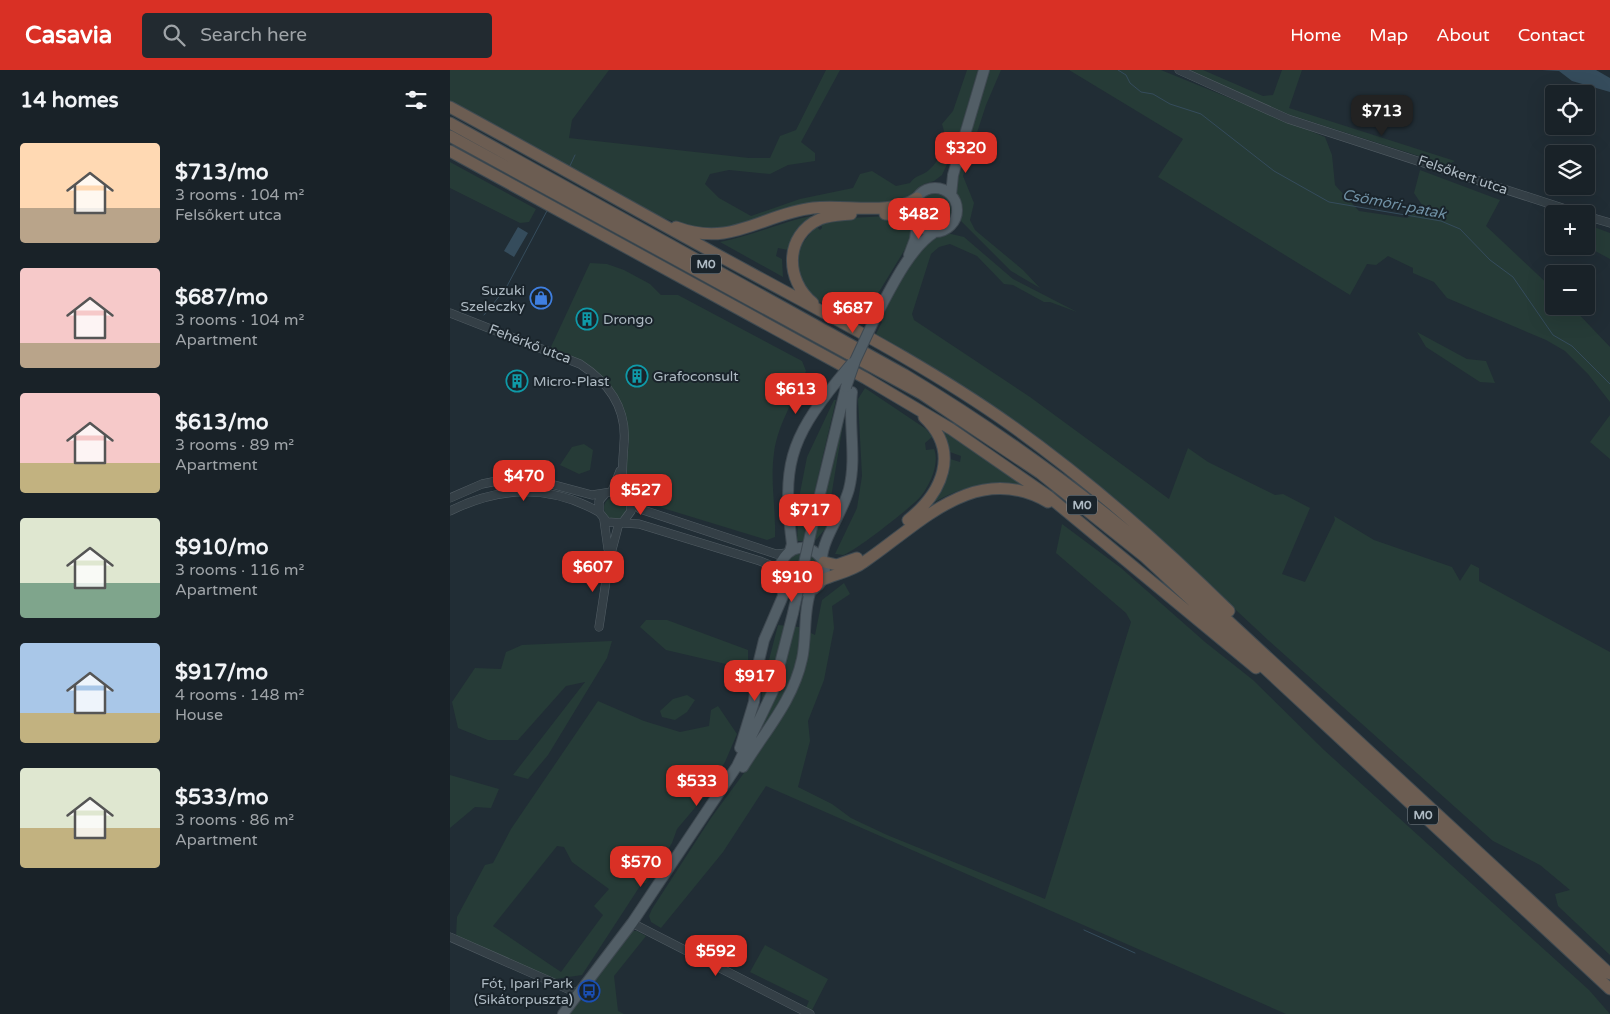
<!DOCTYPE html>
<meta charset="utf-8">
<style>
body{margin:0;font-family:"Varela Round",sans-serif;background:#222a30;color:#f1f3f6;height:100vh;display:flex;flex-direction:column;font-size:19px;white-space:nowrap}
*{box-sizing:border-box;margin:0}
p{font-size:16px;color:#9fa4a8}
.icon{flex:none;width:28px;height:28px;fill:none;stroke:currentColor;stroke-width:2;stroke-linecap:round;stroke-linejoin:round}
.map{position:relative;flex:1;overflow:hidden}
.panel{display:flex;flex-direction:column;background:#192228;width:450px}
.panel>*{flex:none}
.buttons{position:absolute;left:1095px;top:15px;display:grid;gap:10px}
.buttons a{display:grid;place-items:center;width:50px;height:50px;border-radius:5px;background:#192228;box-shadow:0 5px 20px #0002,0 0 0 1px #373f45;font-size:25px}
.price{position:absolute;translate:-50% -42px;padding:0 11px;border-radius:10px;background:#d93025;color:#fff;font-size:16px;line-height:32px;filter:drop-shadow(0 1px 2px #0008)}
.price::after{content:'';position:absolute;left:50%;top:30px;width:15px;height:11px;margin-left:-8px;background:inherit;clip-path:polygon(0 0,100% 0,50% 100%)}
.price.on{background:#222;color:#fff}
ul{padding:0;list-style:none}
li{display:flex;align-items:center;gap:15px;height:125px;padding:0 20px}
li span{display:grid;place-items:center;flex:none;width:140px;height:100px;border-radius:5px;color:#555}
li>.icon{margin-inline-start:auto}
span .icon{width:60px;height:60px;fill:#fffc;stroke-width:1}
li b{font-size:21px}
h2{display:flex;justify-content:space-between;align-items:center;height:60px;padding:0 20px;font-size:21px}
header{display:flex;align-items:center;gap:30px;box-sizing:border-box;height:70px;padding:0 25px;background:#d93025;color:#fff}
header strong{font-size:24px}
nav{display:flex;gap:28px;margin-inline-start:auto;font-size:18px}
.search{width:350px;height:45px;background:#222a30;display:flex;align-items:center;gap:12px;box-sizing:border-box;padding:0 18px;border-radius:5px;color:#9fa4a8;font-size:19px}
main{display:flex;flex:1;min-height:0}
.map>svg:first-child{display:block}
.green{fill:#263b37;fill-rule:evenodd}
.water{fill:#354c5c}
.lines{fill:none;stroke-linecap:round;stroke-linejoin:round}
.stream{stroke:#354c5c;stroke-width:1}
.minor-casing{stroke:#525d64;stroke-width:9}
.major-casing{stroke:#3e4850;stroke-width:12}
.highway-casing{stroke:#3f4a51;stroke-width:13}
.minor{stroke:#343f46;stroke-width:8}
.major{stroke:#525e66;stroke-width:10}
.highway{stroke:#6c5d52;stroke-width:11}
.major-bridge-casing{stroke:#3e4850;stroke-width:12;stroke-linecap:butt}
.major-bridge{stroke:#525e66;stroke-width:10}
.labels{text-anchor:middle;dominant-baseline:central;stroke-width:4;stroke-linejoin:round;paint-order:stroke}
.shield{fill:#1a242b;stroke:#828d95;stroke-width:1}
.shield-label{font-size:12px;font-weight:bold;fill:#aebac3}
.street-label{font-size:14px;fill:#aebac3;stroke:#1a242b}
.poi-label{font-size:14px;fill:#aebac3;stroke:#1a242b;text-anchor:start}
.water-label{font-size:15px;font-style:italic;fill:#7091a5;stroke:#1a242b}
</style>
<header>
<strong>Casavia</strong>
<div class="search"><svg class="icon" aria-label="search" viewBox="0 0 24 24"><circle cx="10" cy="10" r="6"/><path d="M15 15l6 6"/></svg>Search here</div>
<nav><a>Home</a><a>Map</a><a>About</a><a>Contact</a></nav>
</header>
<main>
<section class="panel">
<h2>14 homes<svg class="icon" aria-label="filters" viewBox="0 0 24 24"><path d="M4 7h16M4 17h16"/><circle cx="9" cy="7" r="2"/><circle cx="15" cy="17" r="2"/></svg></h2>
<ul>
<li><span style="background:linear-gradient(#ffd9b3 65%,#b9a48a 0)"><svg class="icon" aria-label="home" viewBox="0 0 24 24"><path d="M3 11l9-7 9 7M6 9v11h12V9"/></svg></span><div><b>$713/mo</b><p>3 rooms · 104 m²</p><p>Felsőkert utca</p></div></li>
<li><span style="background:linear-gradient(#f6c9c9 75%,#b9a48a 0)"><svg class="icon" aria-label="home" viewBox="0 0 24 24"><path d="M3 11l9-7 9 7M6 9v11h12V9"/></svg></span><div><b>$687/mo</b><p>3 rooms · 104 m²</p><p>Apartment</p></div></li>
<li><span style="background:linear-gradient(#f6c9c9 70%,#c2b280 0)"><svg class="icon" aria-label="home" viewBox="0 0 24 24"><path d="M3 11l9-7 9 7M6 9v11h12V9"/></svg></span><div><b>$613/mo</b><p>3 rooms · 89 m²</p><p>Apartment</p></div></li>
<li><span style="background:linear-gradient(#dfe7d0 65%,#7fa58c 0)"><svg class="icon" aria-label="home" viewBox="0 0 24 24"><path d="M3 11l9-7 9 7M6 9v11h12V9"/></svg></span><div><b>$910/mo</b><p>3 rooms · 116 m²</p><p>Apartment</p></div></li>
<li><span style="background:linear-gradient(#a9c7e8 70%,#c2b280 0)"><svg class="icon" aria-label="home" viewBox="0 0 24 24"><path d="M3 11l9-7 9 7M6 9v11h12V9"/></svg></span><div><b>$917/mo</b><p>4 rooms · 148 m²</p><p>House</p></div></li>
<li><span style="background:linear-gradient(#dfe7d0 60%,#c2b280 0)"><svg class="icon" aria-label="home" viewBox="0 0 24 24"><path d="M3 11l9-7 9 7M6 9v11h12V9"/></svg></span><div><b>$533/mo</b><p>3 rooms · 86 m²</p><p>Apartment</p></div></li>
</ul>
</section>
<div class="map">
<svg width="1160" height="944" viewBox="0 0 1160 944">
<rect width="100%" height="100%" fill="#212d35"/>
<path class="green" d="M0,0H159L122,50L119,68L299,88H320L330,66L346,60L376,0H390L351,72L365,83V91L338,95L320,104L279,100L260,104L255,114L269,128L301,146L350,129L403,118L410,104L422,101L446,116L460,113C465,105 472,106 479,100C493,87 498,71 492,54L503,41L517,0H528L506,75L492,105L484,111L474,114L458,129L448,132H387L352,136L285,157L246,160L206,145L0,33Z
M536,0H551L536,35L513,106L524,133L520,150L525,160L573,200L590,218L561,201L511,151V135L504,121L505,103Z
M619,0H711L875,67L882,85L885,115L909,141L957,148L972,135L964,123L970,100L1050,130L1036,156L1104,220V236H1121L1160,277V332L1138,304L1115,281L1096,270L997,228L984,212L963,203V198L938,186L926,195L917,194L900,225L708,107L733,69Z
M739,0H753L813,26L823,25L832,0H852L839,38L1005,91L997,95L837,44Z
M0,92L86,139L79,152L70,153L0,118Z
M468 141a18 18 0 1 1 36 0a18 18 0 1 1-36 0Z
M366,145L347,162L338,180L328,178L326,186L332,189L333,207L270,172C303,166 333,151 366,145Z
M437,146L459,151L462,156L460,171L410,253C390,242 355,231 349,206C347,198 348,188 348,179L366,156L370,160L372,158L371,153L382,149Z
M1136,154L1160,163V189L1136,176Z
M497,163L514,167L563,209L627,242L600,232H594L563,215L554,214L527,186L500,174L489,177L481,184L462,244L464,250L580,327L719,429L738,378L758,392L825,425L833,424L860,438L832,504L855,512L885,450L884,446L924,470L1002,497L1010,511L1021,494L1029,498V511L1160,582V885L1108,836L1105,824L1120,820L1090,795L1043,771L818,570L694,454L425,266L432,252L430,250C446,221 463,173 497,163Z
M140,193L157,194L174,200L200,214L211,225H228L352,291L356,301C345,329 328,353 324,383C320,411 326,439 325,467L317,470L193,432L180,421L174,407L179,374L172,337L158,313L143,298L100,279Z
M967,262L1017,289L1036,291L1045,313L1030,312L976,277Z
M415,318L476,359L482,367L475,373L476,380L484,379C490,393 480,415 471,426C463,436 403,483 393,485C392,485 386,484 385,484L407,438L412,406L408,329Z
M384,330H386L353,471H347L349,428L357,387Z
M396,336L376,458L364,472L394,337Z
M1160,345V389L1140,372Z
M488,357L579,418C541,410 515,414 481,434L497,388L510,392L511,386L497,381Z
M134,374L143,380L140,400L129,404L110,395L122,377Z
M154 438a11 11 0 1 1 22 0a11 11 0 1 1-22 0Z
M612,454L671,498L755,572L803,610L874,680L1139,920L1160,944H836L316,716L273,782L211,858L201,852L199,846L202,839L261,748L313,677L312,617L328,555L349,557L365,565L372,530L394,513L400,524L382,536L384,558L374,610L358,651L360,671L348,717L382,734L401,748L437,765L595,829L681,552L676,543L606,483Z
M335 500a18 18 0 1 1 36 0a18 18 0 1 1-36 0Z
M196,550H217L298,580V593L276,594L216,580L190,557Z
M162,571L157,588L98,685L78,709L63,705L135,612L116,616L68,670H38L8,658L2,632L25,598L51,599L56,582L72,575Z
M237,625L245,630L237,642L225,650L212,647L210,641L223,629Z
M148,631L194,651L230,662L259,656L261,640L268,636L287,664L275,692L255,726L227,759L222,773L196,813H192L132,905L105,909L6,867L7,847L35,795L43,793L61,759ZM107,776L114,777L122,792L159,819L144,836L153,845L111,902L43,856Z
M0,705L49,719L41,738L25,737L0,758Z
M180,861H187L196,866L164,906L168,941L174,944H118Z
M315,875L378,909L361,942L355,940L359,931L300,902Z"/>
<path class="water" d="M1092,0H1146L1160,8V22L1122,11L1109,1Z
M68,157L78,163L64,187L54,181Z"/>
<g class="lines">
<path class="stream" d="M668,0L676,5L680,13L691,22L703,24L720,34L751,44L824,101L879,132L991,151L1010,159L1040,190L1063,207L1103,265L1122,276L1160,314
M119,98L125,85
M34,245L56,218L98,139
M634,860L685,883"/>
<g class="minor-casing">
<path id="minor" d="M729,0L838,49L1131,144
M1136,146L1160,153
M0,243L130,294C158,312 177,338 174,373C173,393 170,408 177,426
M162,421L170,401
M154,425L149,431V442L157,452L189,454L310,491L322,496L331,504
M0,428L32,414L52,410L82,409L142,425L168,421L190,439L326,484L337,483
M0,441C50,416 99,414 149,442
M154,450L158,479
M173,452L181,441L180,431
M149,557L159,491L169,453
M182,853L360,944
M0,867L129,924"/>
</g>
<g class="major-casing">
<path id="major" d="M463 140a22 22 0 1 1 44 0a22 22 0 1 1-44 0Z
M501,125L503,105L534,0
M459,185L465,169L467,153
M425,248C439,222 459,178 485,162
M362,457L396,317
M340,481L342,474C332,397 339,370 388,310
M372,488C373,468 393,442 399,419C407,387 398,355 402,322
M290,678L304,632L307,599L314,570L333,526L331,493C349,456 396,495 364,519L348,522L334,512
M293,697C315,661 343,631 352,589C357,567 353,541 361,520
M113,944L182,853L287,696L323,621L343,543"/>
</g>
<g class="highway-casing">
<path id="highway" d="M0,37C100,91 199,148 299,202C389,251 479,297 562,356C640,412 711,474 779,541
M0,53L455,305C550,362 637,426 721,498L1160,904
M0,66L472,324L590,403L695,487L1160,919
M0,81L415,308L501,359L598,426L806,598
M435,144L458,146L466,150
M226,157C282,178 312,144 363,138C393,134 442,146 467,128
M363,233C335,210 334,165 370,149C380,145 391,145 401,144
M458,450C492,423 511,382 474,347
M374,492L387,495L407,488
M372,510C386,504 402,501 414,492C469,455 525,390 598,432"/>
</g>
<use href="#minor" class="minor"/>
<use href="#major" class="major"/>
<use href="#highway" class="highway"/>
<g class="major-bridge-casing">
<path id="major-bridge" d="M388,310L402,293
M396,317L405,291L425,248
M343,543L362,457"/>
</g>
<use href="#major-bridge" class="major-bridge"/>
</g>
<defs>
<g id="shop-ring" transform="scale(1.125)"><circle r="9.5" fill="#1a242b" stroke="#3f7fe0" stroke-width="1.5"/><path d="M-5-2.5h2.3a2.7 3.5 0 0 1 5.4 0H5L5.5 6h-11ZM-1.5-2.5h3a1.5 2.3 0 0 0-3 0Z" fill="#3f7fe0"/></g>
<g id="building-ring" transform="scale(1.125)"><circle r="9.5" fill="#1a242b" stroke="#0f9aa8" stroke-width="1.5"/><path d="M-4-6H4V6H1V3H-1V6H-4ZM-2.5-4.3h1.7v1.8h-1.7ZM.8-4.3h1.7v1.8H.8ZM-2.5-1h1.7V.8h-1.7ZM.8-1h1.7V.8H.8Z" fill="#0f9aa8"/></g>
<g id="bus-ring" transform="scale(1.125)"><circle r="9.5" fill="#1a242b" stroke="#1a4fb4" stroke-width="1.5"/><path d="M-5-6H5V4H4V6H2V4H-2V6H-4V4H-5ZM-3.5-4V0h7V-4ZM-3.5 1.2v1.5H-2V1.2ZM2 1.2v1.5H3.5V1.2Z" fill="#1a4fb4"/></g>
</defs>
<g fill-rule="evenodd">
<use href="#shop-ring" x="91" y="228"/>
<use href="#building-ring" x="137" y="249"/>
<use href="#building-ring" x="187" y="306"/>
<use href="#building-ring" x="67" y="311"/>
<use href="#bus-ring" x="139" y="921"/>
</g>
<g class="labels">
<g class="shield">
<rect x="241" y="184.5" width="30" height="19" rx="4"/>
<rect x="617" y="425.5" width="30" height="19" rx="4"/>
<rect x="958" y="735.5" width="30" height="19" rx="4"/>
</g>
<g class="shield-label">
<text x="256" y="194">M0</text>
<text x="632" y="435">M0</text>
<text x="973" y="745">M0</text>
</g>
<g class="street-label">
<text transform="translate(1013 105) rotate(19)">Felsőkert utca</text>
<text transform="translate(80 274) rotate(21)">Fehérkő utca</text>
</g>
<g class="poi-label">
<text x="75" y="220" text-anchor="end">Suzuki<tspan x="75" dy="16">Szeleczky</tspan></text>
<text x="153" y="249">Drongo</text>
<text x="203" y="306">Grafoconsult</text>
<text x="83" y="311">Micro-Plast</text>
<text x="123" y="913" text-anchor="end">Fót, Ipari Park<tspan x="123" dy="16">(Sikátorpuszta)</tspan></text>
</g>
<g class="water-label">
<text transform="translate(944 134) rotate(11)">Csömöri-patak</text>
</g>
</g>
</svg>
<div class="buttons">
<a><svg class="icon" aria-label="locate" viewBox="0 0 24 24"><circle cx="12" cy="12" r="6"/><path d="M12 2v4M12 18v4M2 12h4M18 12h4"/></svg></a>
<a><svg class="icon" aria-label="layers" viewBox="0 0 24 24"><path d="M12 4l9 5-9 5-9-5zM3 14l9 5 9-5"/></svg></a>
<a>+</a>
<a>−</a>
</div>
<b class="price on" style="left:932px;top:67px">$713</b>
<b class="price" style="left:516px;top:104px">$320</b>
<b class="price" style="left:469px;top:170px">$482</b>
<b class="price" style="left:403px;top:264px">$687</b>
<b class="price" style="left:346px;top:345px">$613</b>
<b class="price" style="left:74px;top:432px">$470</b>
<b class="price" style="left:191px;top:446px">$527</b>
<b class="price" style="left:360px;top:466px">$717</b>
<b class="price" style="left:143px;top:523px">$607</b>
<b class="price" style="left:342px;top:533px">$910</b>
<b class="price" style="left:305px;top:632px">$917</b>
<b class="price" style="left:247px;top:737px">$533</b>
<b class="price" style="left:191px;top:818px">$570</b>
<b class="price" style="left:266px;top:907px">$592</b>
</div>
</main>
